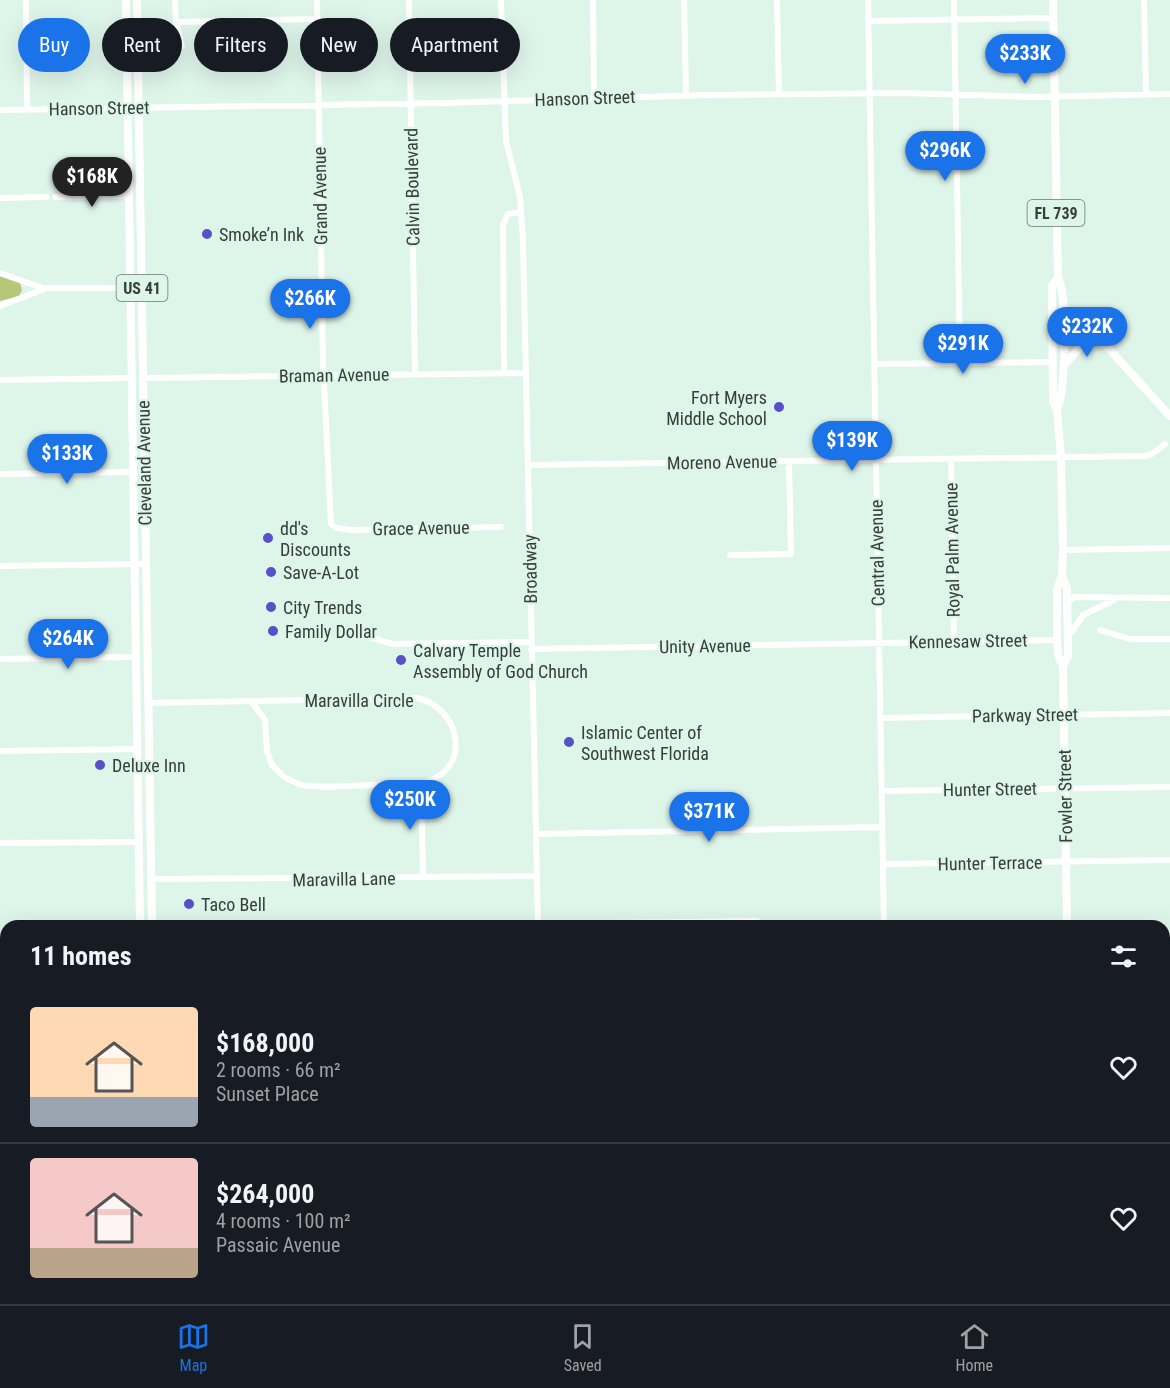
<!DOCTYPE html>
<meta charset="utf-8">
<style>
body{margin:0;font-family:"Roboto Condensed",sans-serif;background:#242831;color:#f1f3f6;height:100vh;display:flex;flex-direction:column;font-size:22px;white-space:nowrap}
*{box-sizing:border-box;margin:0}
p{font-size:20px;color:#9ea1a6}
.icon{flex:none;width:33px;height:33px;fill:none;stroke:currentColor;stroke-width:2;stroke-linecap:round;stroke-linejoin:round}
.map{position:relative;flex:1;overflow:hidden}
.side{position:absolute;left:0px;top:920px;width:1170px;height:386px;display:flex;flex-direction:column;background:#171b24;border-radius:18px 18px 0 0;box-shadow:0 6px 24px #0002}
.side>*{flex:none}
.hud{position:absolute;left:18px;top:18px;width:600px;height:54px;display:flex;gap:12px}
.price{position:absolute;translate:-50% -51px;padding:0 14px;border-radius:21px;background:#1a73e8;color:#fff;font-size:20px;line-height:39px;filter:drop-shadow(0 2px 3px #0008)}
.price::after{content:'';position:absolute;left:50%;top:36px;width:18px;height:14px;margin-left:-9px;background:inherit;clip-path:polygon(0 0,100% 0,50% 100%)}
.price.selected{background:#222;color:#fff}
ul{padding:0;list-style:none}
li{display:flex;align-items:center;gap:18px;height:150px;padding:0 30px}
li+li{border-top:2px solid #363941}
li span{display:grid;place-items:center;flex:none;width:168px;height:120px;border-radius:6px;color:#555}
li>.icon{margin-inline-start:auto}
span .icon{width:72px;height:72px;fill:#fffc;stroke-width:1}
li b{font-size:26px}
h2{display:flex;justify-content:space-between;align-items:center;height:72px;padding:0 30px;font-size:26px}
.chip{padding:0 21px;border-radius:27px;background:#171b24;box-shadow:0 6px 24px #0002;font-size:21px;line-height:54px}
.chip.selected{background:#1a73e8;color:#fff}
.tabs{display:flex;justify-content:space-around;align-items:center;height:84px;border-top:2px solid #363941;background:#171b24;font-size:16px;color:#9ea1a6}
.tabs a{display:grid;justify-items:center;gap:3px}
.tabs .selected{color:#1a73e8}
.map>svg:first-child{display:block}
.green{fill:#b7c77a}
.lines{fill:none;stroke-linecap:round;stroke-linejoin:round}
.canal{stroke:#2fa4b9;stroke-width:7}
.minor{stroke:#fff;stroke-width:6}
.major{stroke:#fff;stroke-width:8}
.poi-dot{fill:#594fc7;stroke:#def5ea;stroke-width:2}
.labels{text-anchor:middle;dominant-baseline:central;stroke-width:4.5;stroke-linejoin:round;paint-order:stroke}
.shield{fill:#def5ea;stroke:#687670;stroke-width:1.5}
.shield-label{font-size:16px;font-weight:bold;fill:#363f3b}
.street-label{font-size:18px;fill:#363f3b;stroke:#def5ea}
.poi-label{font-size:18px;fill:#363f3b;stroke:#def5ea;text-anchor:start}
</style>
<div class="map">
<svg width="1170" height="1304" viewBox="0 0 1170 1304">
<rect width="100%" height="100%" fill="#def5ea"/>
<path class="green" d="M0,276L20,283L22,290L19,296L0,301Z
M6,982V1297L0,1298V983Z"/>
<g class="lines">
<path class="canal" d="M1164,1196L1170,1195
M0,1214H6"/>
<path class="minor" d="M26,0L27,110
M175,0L176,22L182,46
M317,0L323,363L331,524L336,528L352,530L501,527
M409,0L415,374
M501,0L506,141L520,197L523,241L538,926
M593,0L594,97
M684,0L686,95
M777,0L779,94
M868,0L884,926
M954,0L960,363
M1144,0L1146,95
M869,21L1053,18
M176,22L318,19
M0,110L445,103L707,95L905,93L1034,97L1170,94
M55,197L129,196
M0,198L47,197
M0,273L43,288
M0,306L47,288H131
M874,364L1052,362
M504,372L503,225L508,214L521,212
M143,378L526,373
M0,380L132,378
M951,459L954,641
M528,465L1145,456L1152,454L1165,444
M0,474L133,472
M1063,550L1170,548
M730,555L791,554L789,461
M0,566L145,564
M1067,601L1075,597L1170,598
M1100,630L1130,639H1170
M369,637L393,644L531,642
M1068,637L1083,615L1114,600
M531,649L1057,640
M0,659L136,657
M148,703L418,698C461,709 472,768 426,782C415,786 401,784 389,784C360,785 329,789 301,785L284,777L272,765L267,752L265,720L251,701
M880,718L1170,713
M0,751L137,749
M421,783L423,877
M882,791L1170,787
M536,834L882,827
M0,843L139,842
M883,864L1170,860
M151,879L536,876
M538,924L757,921
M1164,934H1170
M0,975H6
M1164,1006H1170
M1164,1180H1170
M581,1299V1304
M774,1299V1304
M889,1299L890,1304"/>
<path class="major" d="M126,0L140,926
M137,0L152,926
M1053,0L1058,278C1068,296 1066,391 1057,410
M1058,278L1052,285L1053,402L1057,410L1061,457L1063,548L1062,575L1057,589V640L1058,655L1063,666
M1062,314L1099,338L1170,416
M1064,365L1086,341L1095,335
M1062,576L1067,588L1068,656L1063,666L1067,926
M146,1299V1304
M157,1299V1304
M1075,1299V1304"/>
</g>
<g class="poi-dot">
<circle cx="207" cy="234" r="6"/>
<circle cx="779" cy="407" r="6"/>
<circle cx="268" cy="538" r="6"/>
<circle cx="271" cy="572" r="6"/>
<circle cx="271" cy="607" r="6"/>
<circle cx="273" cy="631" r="6"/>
<circle cx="401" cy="660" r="6"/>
<circle cx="569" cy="742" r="6"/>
<circle cx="100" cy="765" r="6"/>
<circle cx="189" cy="904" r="6"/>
</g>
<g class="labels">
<g class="shield">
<rect x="1027.5" y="200" width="57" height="26" rx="4.5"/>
<rect x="116.5" y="275" width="51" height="26" rx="4.5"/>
</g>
<g class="shield-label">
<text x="1056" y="213">FL 739</text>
<text x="142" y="288">US 41</text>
</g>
<g class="street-label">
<text transform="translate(585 98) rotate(-2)">Hanson Street</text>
<text transform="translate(99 108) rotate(-1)">Hanson Street</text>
<text transform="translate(412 187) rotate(-91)">Calvin Boulevard</text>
<text transform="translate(320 196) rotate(-91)">Grand Avenue</text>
<text transform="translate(334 375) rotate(-1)">Braman Avenue</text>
<text transform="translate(722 462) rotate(-1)">Moreno Avenue</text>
<text transform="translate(144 463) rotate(-91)">Cleveland Avenue</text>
<text transform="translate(421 528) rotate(-1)">Grace Avenue</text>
<text transform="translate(952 550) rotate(-91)">Royal Palm Avenue</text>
<text transform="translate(877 553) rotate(-91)">Central Avenue</text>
<text transform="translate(530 569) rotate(-91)">Broadway</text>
<text transform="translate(968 641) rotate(-1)">Kennesaw Street</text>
<text transform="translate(705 646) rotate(-1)">Unity Avenue</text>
<text x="359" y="700">Maravilla Circle</text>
<text transform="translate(1025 715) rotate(-1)">Parkway Street</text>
<text transform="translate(990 789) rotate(-1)">Hunter Street</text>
<text transform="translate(1065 796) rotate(-91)">Fowler Street</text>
<text transform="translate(990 863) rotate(-1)">Hunter Terrace</text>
<text transform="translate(344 879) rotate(-1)">Maravilla Lane</text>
</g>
<g class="poi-label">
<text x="219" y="234">Smoke’n Ink</text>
<text x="767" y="397" text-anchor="end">Fort Myers<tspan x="767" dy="21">Middle School</tspan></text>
<text x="280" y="528">dd's<tspan x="280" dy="21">Discounts</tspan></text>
<text x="283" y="572">Save-A-Lot</text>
<text x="283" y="607">City Trends</text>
<text x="285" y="631">Family Dollar</text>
<text x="413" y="650">Calvary Temple<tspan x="413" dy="21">Assembly of God Church</tspan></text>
<text x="581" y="732">Islamic Center of<tspan x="581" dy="21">Southwest Florida</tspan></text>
<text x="112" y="765">Deluxe Inn</text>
<text x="201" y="904">Taco Bell</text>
</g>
</g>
</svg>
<b class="price" style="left:1025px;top:85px">$233K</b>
<b class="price" style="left:945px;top:182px">$296K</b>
<b class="price selected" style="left:92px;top:208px">$168K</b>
<b class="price" style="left:310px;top:330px">$266K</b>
<b class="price" style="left:1087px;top:358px">$232K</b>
<b class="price" style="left:963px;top:375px">$291K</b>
<b class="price" style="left:852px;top:472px">$139K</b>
<b class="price" style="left:67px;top:485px">$133K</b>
<b class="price" style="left:68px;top:670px">$264K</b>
<b class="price" style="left:410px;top:831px">$250K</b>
<b class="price" style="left:709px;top:843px">$371K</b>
<div class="hud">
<a class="chip selected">Buy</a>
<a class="chip">Rent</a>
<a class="chip">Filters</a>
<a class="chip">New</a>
<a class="chip">Apartment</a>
</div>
<section class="side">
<h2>11 homes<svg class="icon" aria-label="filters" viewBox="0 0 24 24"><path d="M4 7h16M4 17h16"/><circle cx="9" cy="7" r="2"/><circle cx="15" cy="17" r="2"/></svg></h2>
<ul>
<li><span style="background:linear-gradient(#ffd9b3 75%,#9aa5b1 0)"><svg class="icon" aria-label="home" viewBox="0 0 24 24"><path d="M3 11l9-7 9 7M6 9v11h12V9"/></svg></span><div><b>$168,000</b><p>2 rooms · 66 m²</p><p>Sunset Place</p></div><svg class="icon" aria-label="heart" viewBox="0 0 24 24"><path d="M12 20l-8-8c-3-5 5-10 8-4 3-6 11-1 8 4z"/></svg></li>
<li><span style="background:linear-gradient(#f6c9c9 75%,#b9a48a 0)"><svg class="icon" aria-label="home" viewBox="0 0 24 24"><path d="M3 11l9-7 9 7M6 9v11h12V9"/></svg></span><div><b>$264,000</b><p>4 rooms · 100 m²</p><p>Passaic Avenue</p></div><svg class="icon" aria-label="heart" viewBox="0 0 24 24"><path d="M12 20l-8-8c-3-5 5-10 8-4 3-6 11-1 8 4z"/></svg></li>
</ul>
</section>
</div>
<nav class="tabs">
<a class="selected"><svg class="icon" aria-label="map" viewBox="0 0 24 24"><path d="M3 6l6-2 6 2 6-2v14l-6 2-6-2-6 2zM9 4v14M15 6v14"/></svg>Map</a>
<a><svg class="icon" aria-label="saved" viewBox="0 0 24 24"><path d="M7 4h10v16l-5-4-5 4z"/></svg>Saved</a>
<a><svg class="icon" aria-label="home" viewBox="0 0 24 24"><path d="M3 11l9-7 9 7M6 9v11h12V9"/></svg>Home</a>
</nav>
